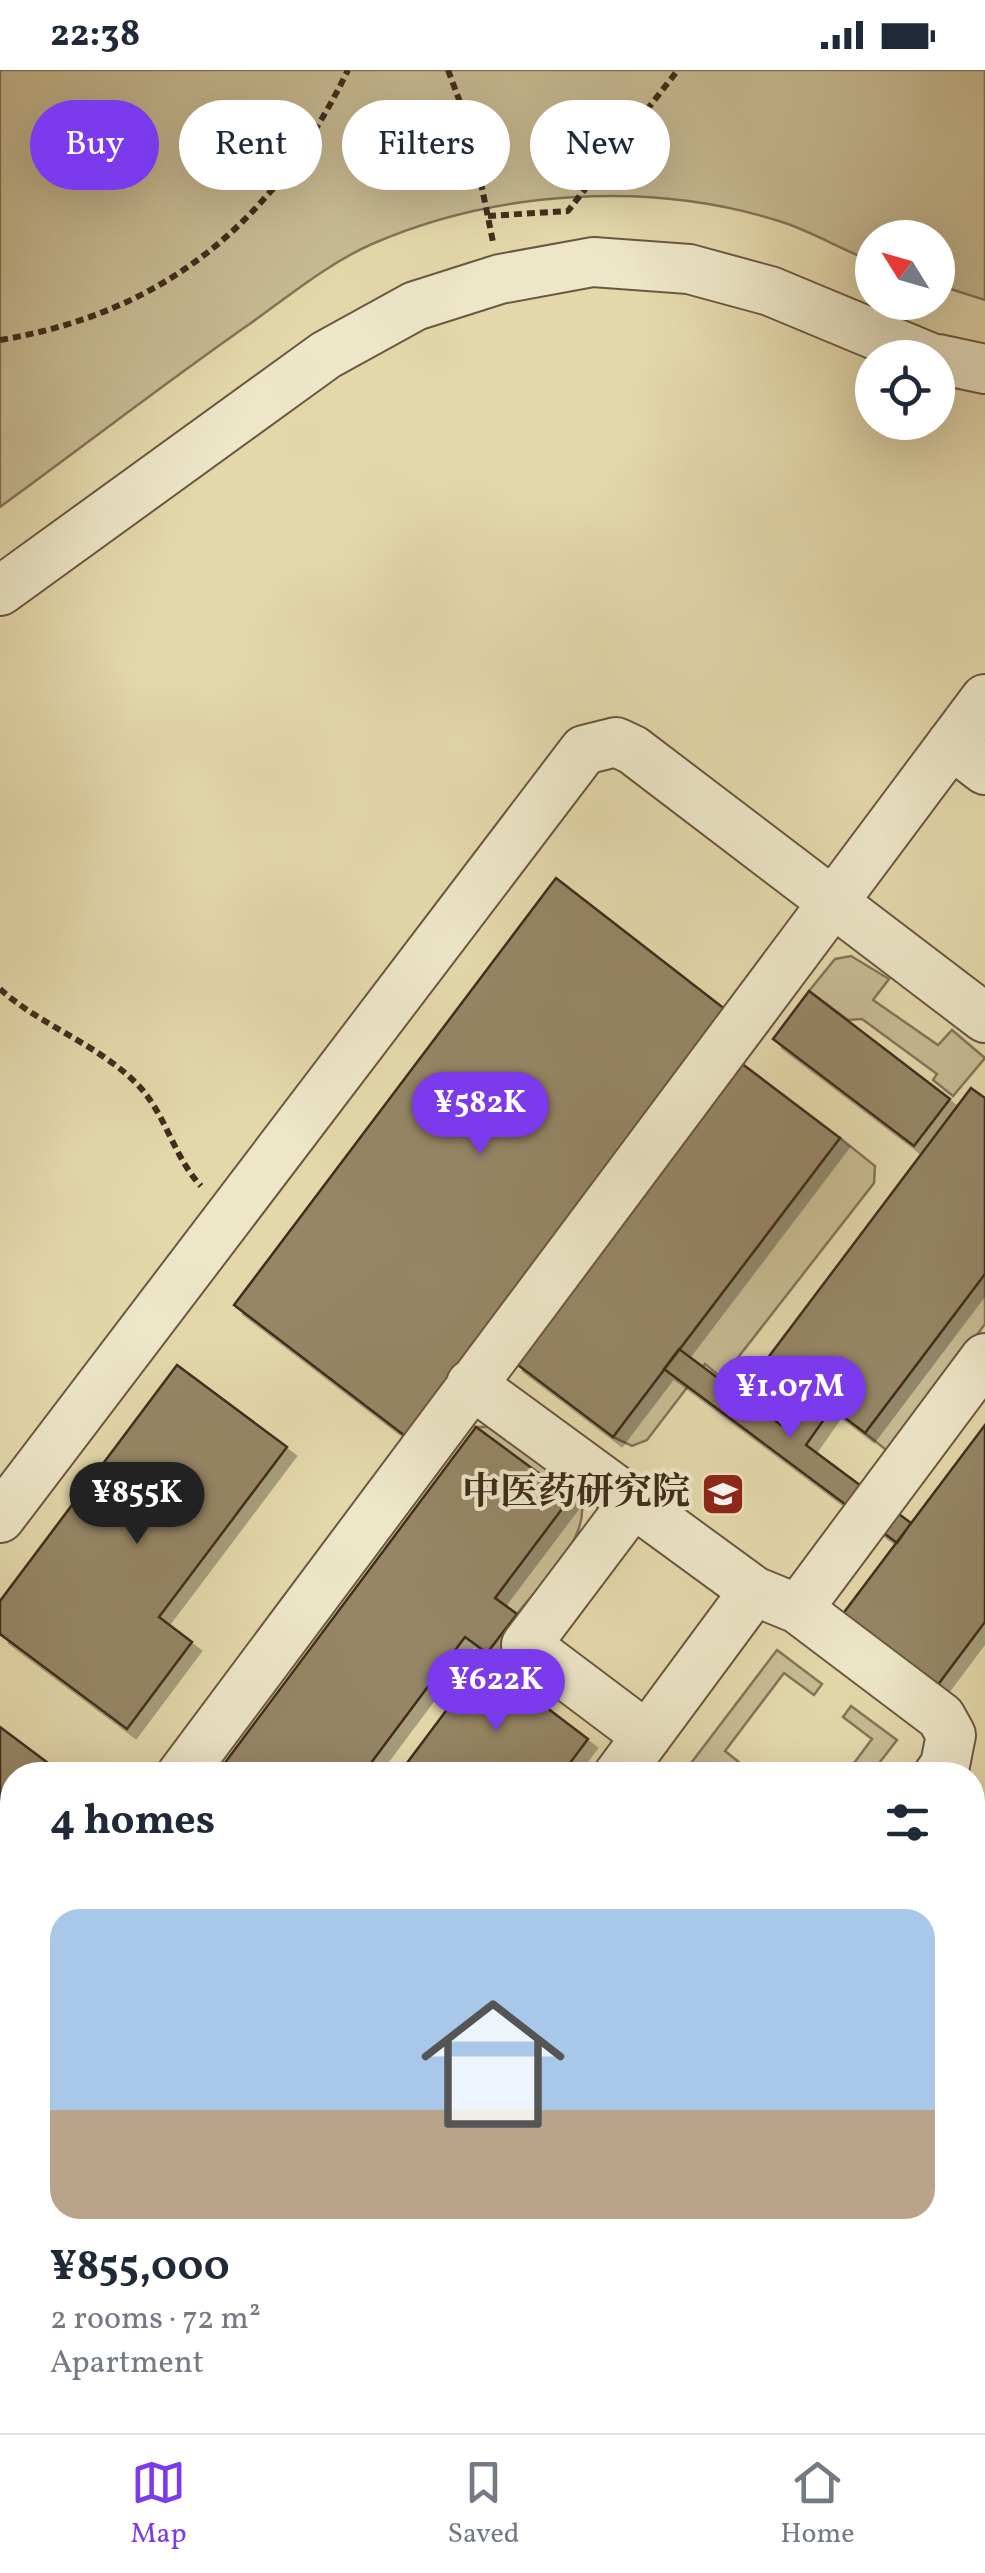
<!DOCTYPE html>
<meta charset="utf-8">
<style>
body{margin:0;font-family:Vollkorn,"Noto Serif SC",serif;background:#f2f2f3;color:#1f2937;height:100vh;display:flex;flex-direction:column;font-size:38px;white-space:nowrap}
*{box-sizing:border-box;margin:0}
p{font-size:32px;color:#747a83}
.icon{flex:none;width:55px;height:55px;fill:none;stroke:currentColor;stroke-width:2;stroke-linecap:round;stroke-linejoin:round}
.map{position:relative;flex:1;overflow:hidden}
.details{position:absolute;left:0px;top:1692px;width:985px;height:672px;display:flex;flex-direction:column;background:#fff;border-radius:40px 40px 0 0;box-shadow:0 10px 40px #0002}
.details>*{flex:none}
.top-card{position:absolute;left:30px;top:30px;width:925px;height:90px;display:flex;gap:20px}
.needle{width:65px;rotate:307deg}
.fabs{position:absolute;left:855px;top:150px;display:grid;gap:20px}
.fabs a{display:grid;place-items:center;width:100px;height:100px;border-radius:50%;background:#fff;box-shadow:0 10px 40px #0002;font-size:50px}
.price{position:absolute;translate:-50% -85px;padding:0 22px;border-radius:35px;background:#7c3aed;color:#fff;font-size:32px;line-height:65px;filter:drop-shadow(0 2px 5px #0008)}
.price::after{content:'';position:absolute;left:50%;top:60px;width:30px;height:22px;margin-left:-15px;background:inherit;clip-path:polygon(0 0,100% 0,50% 100%)}
.price.on{background:#222;color:#fff}
ul{padding:0;list-style:none}
li{display:grid;align-content:center;gap:20px;height:530px;padding:0 50px}
li+li{border-top:2px solid #e0e1e3}
li span{display:grid;place-items:center;height:310px;border-radius:30px;color:#555}
li>.icon{margin-inline-start:auto}
span .icon{width:180px;height:180px;fill:#fffc;stroke-width:1}
li b{font-size:42px}
h2{display:flex;justify-content:space-between;align-items:center;height:120px;padding:0 50px;font-size:42px}
.chip{padding:0 35px;border-radius:45px;background:#fff;box-shadow:0 10px 40px #0002;font-size:35px;line-height:90px}
.chip.on{background:#7c3aed;color:#fff}
.status{display:flex;justify-content:space-between;align-items:center;height:70px;padding:0 50px;background:#fff;direction:ltr}
.status svg{height:28px;fill:currentColor}
.tab-bar{display:flex;justify-content:space-around;align-items:center;height:140px;border-top:2px solid #e0e1e3;background:#fff;font-size:28px;color:#747a83}
.tab-bar a{display:grid;justify-items:center;gap:5px}
.tab-bar .on{color:#7c3aed}
.map>svg:first-child{display:block}
.green{fill:#c8bb93;stroke:#847458;stroke-width:2.5}
.lines{fill:none;stroke-linecap:round;stroke-linejoin:round}
.stream{stroke:#827154;stroke-width:11}
.building{fill:#968666;stroke:#412d1c;stroke-width:2.5;filter:url(#shadow)}
.minor-casing{stroke:#6a5840;stroke-width:52}
.major-casing{stroke:#412d1c;stroke-width:60}
.path{stroke:#412d1c;stroke-width:6;stroke-dasharray:8 5;stroke-linecap:butt}
.minor{stroke:#ede6c8;stroke-width:48}
.major{stroke:#e4d8ab;stroke-width:55}
.labels{text-anchor:middle;dominant-baseline:central;stroke-width:8;stroke-linejoin:round;paint-order:stroke}
.poi-label{font-size:38px;font-weight:bold;fill:#412d1c;stroke:#ede6c8;text-anchor:end}
</style>
<div class="status"><b>22:38</b><svg viewBox="0 0 49 12"><path d="M0 12V9h3v3zM5 12V6h3v6zM10 12V3h3v9zM15 12V0h3v12zM26 1h20v11H26zM47 4h2v5h-2z"/></svg></div>
<div class="map">
<svg width="985" height="2363" viewBox="0 0 985 2363">
<defs>
<filter id="shadow"><feDropShadow dx="9" dy="9" stdDeviation="0" flood-color="#0004"/></filter>
</defs>
<rect width="100%" height="100%" fill="#e4d8ab"/>
<filter id="stains"><feTurbulence type="fractalNoise" baseFrequency=".002" numOctaves="4"/><feColorMatrix values="0 0 0 0 .2 0 0 0 0 .09 0 0 0 0 .02 0 0 0 .5 -.17"/></filter>
<radialGradient id="worn" r=".72"><stop offset=".6" stop-color="#630" stop-opacity="0"/><stop offset="1" stop-color="#630" stop-opacity=".3"/></radialGradient>
<path class="green" d="M0,0H985V230L938,215V168H872V191C842,180 813,162 782,152C653,110 496,120 372,174C329,193 290,225 251,253C166,312 84,376 0,437Z
M851,886L889,909L873,930L938,975L952,960L985,988L953,1026L933,1010L937,1004L862,949L848,950L809,921L835,889Z
M840,1068L875,1096L874,1113L722,1308L705,1294L647,1370L632,1376L613,1367Z
M985,1204V1254L890,1383L865,1363Z
M476,1357H490L578,1422C598,1463 541,1512 517,1544L495,1528L570,1427Z
M777,1580L822,1614L814,1625L784,1603L725,1681L755,1705H682Z
M851,1636L897,1670L870,1705H845L872,1669L843,1647Z
M972,1854L985,1863V1954L973,1972Z
M0,2313L12,2323V2352L52,2353L67,2363H0Z"/>
<g class="lines">
<path class="stream" d="M0,1884L12,1893
M972,2137L985,2121
M621,2352L635,2363
M803,2363L811,2352"/>
</g>
<path class="building" d="M556,808L726,940L405,1366L234,1235Z
M809,921L950,1029L914,1076L773,969Z
M741,993L840,1068L613,1367L514,1292Z
M971,1018L985,1028V1204L865,1363L767,1289Z
M679,1279L781,1355L808,1319L832,1338L806,1375L911,1453L897,1473L664,1299Z
M177,1295L287,1377L159,1547L192,1572L127,1659L0,1564V1531Z
M985,1355V1552L937,1616L842,1545Z
M476,1357L571,1427L495,1528L517,1544L487,1583L465,1567L362,1705H232L234,1702L224,1694Z
M476,1357L571,1427L495,1528L517,1544L487,1583L465,1567L362,1705H232L234,1702L224,1694Z
M484,1590L588,1669L561,1705H398Z
M484,1590L588,1669L561,1705H398Z
M0,1657L64,1705H12V1753L0,1743Z"/>
<g class="lines">
<g class="minor-casing">
<path id="minor" d="M938,289L985,299
M0,521L326,285L415,236L500,209L593,192L689,199L770,221L931,288
M951,674L985,700
M471,1314L754,1521L798,1539
M633,1433L526,1575L647,1666
M0,1448L584,680L616,672L633,680L985,948
M181,1705L985,629
M618,1705L754,1521
M938,1705L945,1695L951,1665L941,1647L798,1539L985,1288
M972,1810L985,1819
M0,1812L12,1821
M972,2012L985,1995"/>
</g>
<g class="major-casing">
<path id="major" d="M0,2077L12,2086
M0,2214L12,2224
M183,2352L197,2363
M371,2352L385,2363
M966,2363L985,2337"/>
</g>
<path class="path" d="M448,0L470,59L493,172
M488,146L568,141L678,0
M0,270C168,242 275,150 348,0
M0,919C40,955 95,973 135,1012C166,1042 172,1085 201,1116"/>
<use href="#minor" class="minor"/>
<use href="#major" class="major"/>
</g>
<defs>
<g id="university-square" transform="scale(2.25)"><rect x="-9" y="-9" width="18" height="18" rx="4" fill="#8f2418" stroke="#ede6c8"/><path d="M0-5L7-2L0 1L-7-2ZM-4 1L0 2.5L4 1V4Q0 6-4 4Z" fill="#fff"/></g>
</defs>
<g fill-rule="evenodd">
<use href="#university-square" x="723" y="1424"/>
</g>
<g class="labels">
<g class="poi-label">
<text x="690" y="1424">中医药研究院</text>
</g>
</g>
<rect width="100%" height="100%" filter="url(#stains)"/>
<rect width="100%" height="100%" fill="url(#worn)"/>
</svg>
<div class="fabs">
<a><svg class="needle" viewBox="-14 -14 28 28"><path d="M0-13l5 13h-10z" fill="#e53935"/><path d="M0 13l5-13h-10z" fill="#747a83"/></svg></a>
<a><svg class="icon" aria-label="locate" viewBox="0 0 24 24"><circle cx="12" cy="12" r="6"/><path d="M12 2v4M12 18v4M2 12h4M18 12h4"/></svg></a>
</div>
<b class="price" style="left:480px;top:1087px">¥582K</b>
<b class="price" style="left:790px;top:1371px">¥1.07M</b>
<b class="price on" style="left:137px;top:1477px">¥855K</b>
<b class="price" style="left:496px;top:1664px">¥622K</b>
<div class="top-card">
<a class="chip on">Buy</a>
<a class="chip">Rent</a>
<a class="chip">Filters</a>
<a class="chip">New</a>
</div>
<section class="details">
<h2>4 homes<svg class="icon" aria-label="filters" viewBox="0 0 24 24"><path d="M4 7h16M4 17h16"/><circle cx="9" cy="7" r="2"/><circle cx="15" cy="17" r="2"/></svg></h2>
<ul>
<li><span style="background:linear-gradient(#a9c7e8 65%,#b9a48a 0)"><svg class="icon" aria-label="home" viewBox="0 0 24 24"><path d="M3 11l9-7 9 7M6 9v11h12V9"/></svg></span><div><b>¥855,000</b><p>2 rooms · 72 m²</p><p>Apartment</p></div></li>
</ul>
</section>
</div>
<nav class="tab-bar">
<a class="on"><svg class="icon" aria-label="map" viewBox="0 0 24 24"><path d="M3 6l6-2 6 2 6-2v14l-6 2-6-2-6 2zM9 4v14M15 6v14"/></svg>Map</a>
<a><svg class="icon" aria-label="saved" viewBox="0 0 24 24"><path d="M7 4h10v16l-5-4-5 4z"/></svg>Saved</a>
<a><svg class="icon" aria-label="home" viewBox="0 0 24 24"><path d="M3 11l9-7 9 7M6 9v11h12V9"/></svg>Home</a>
</nav>
